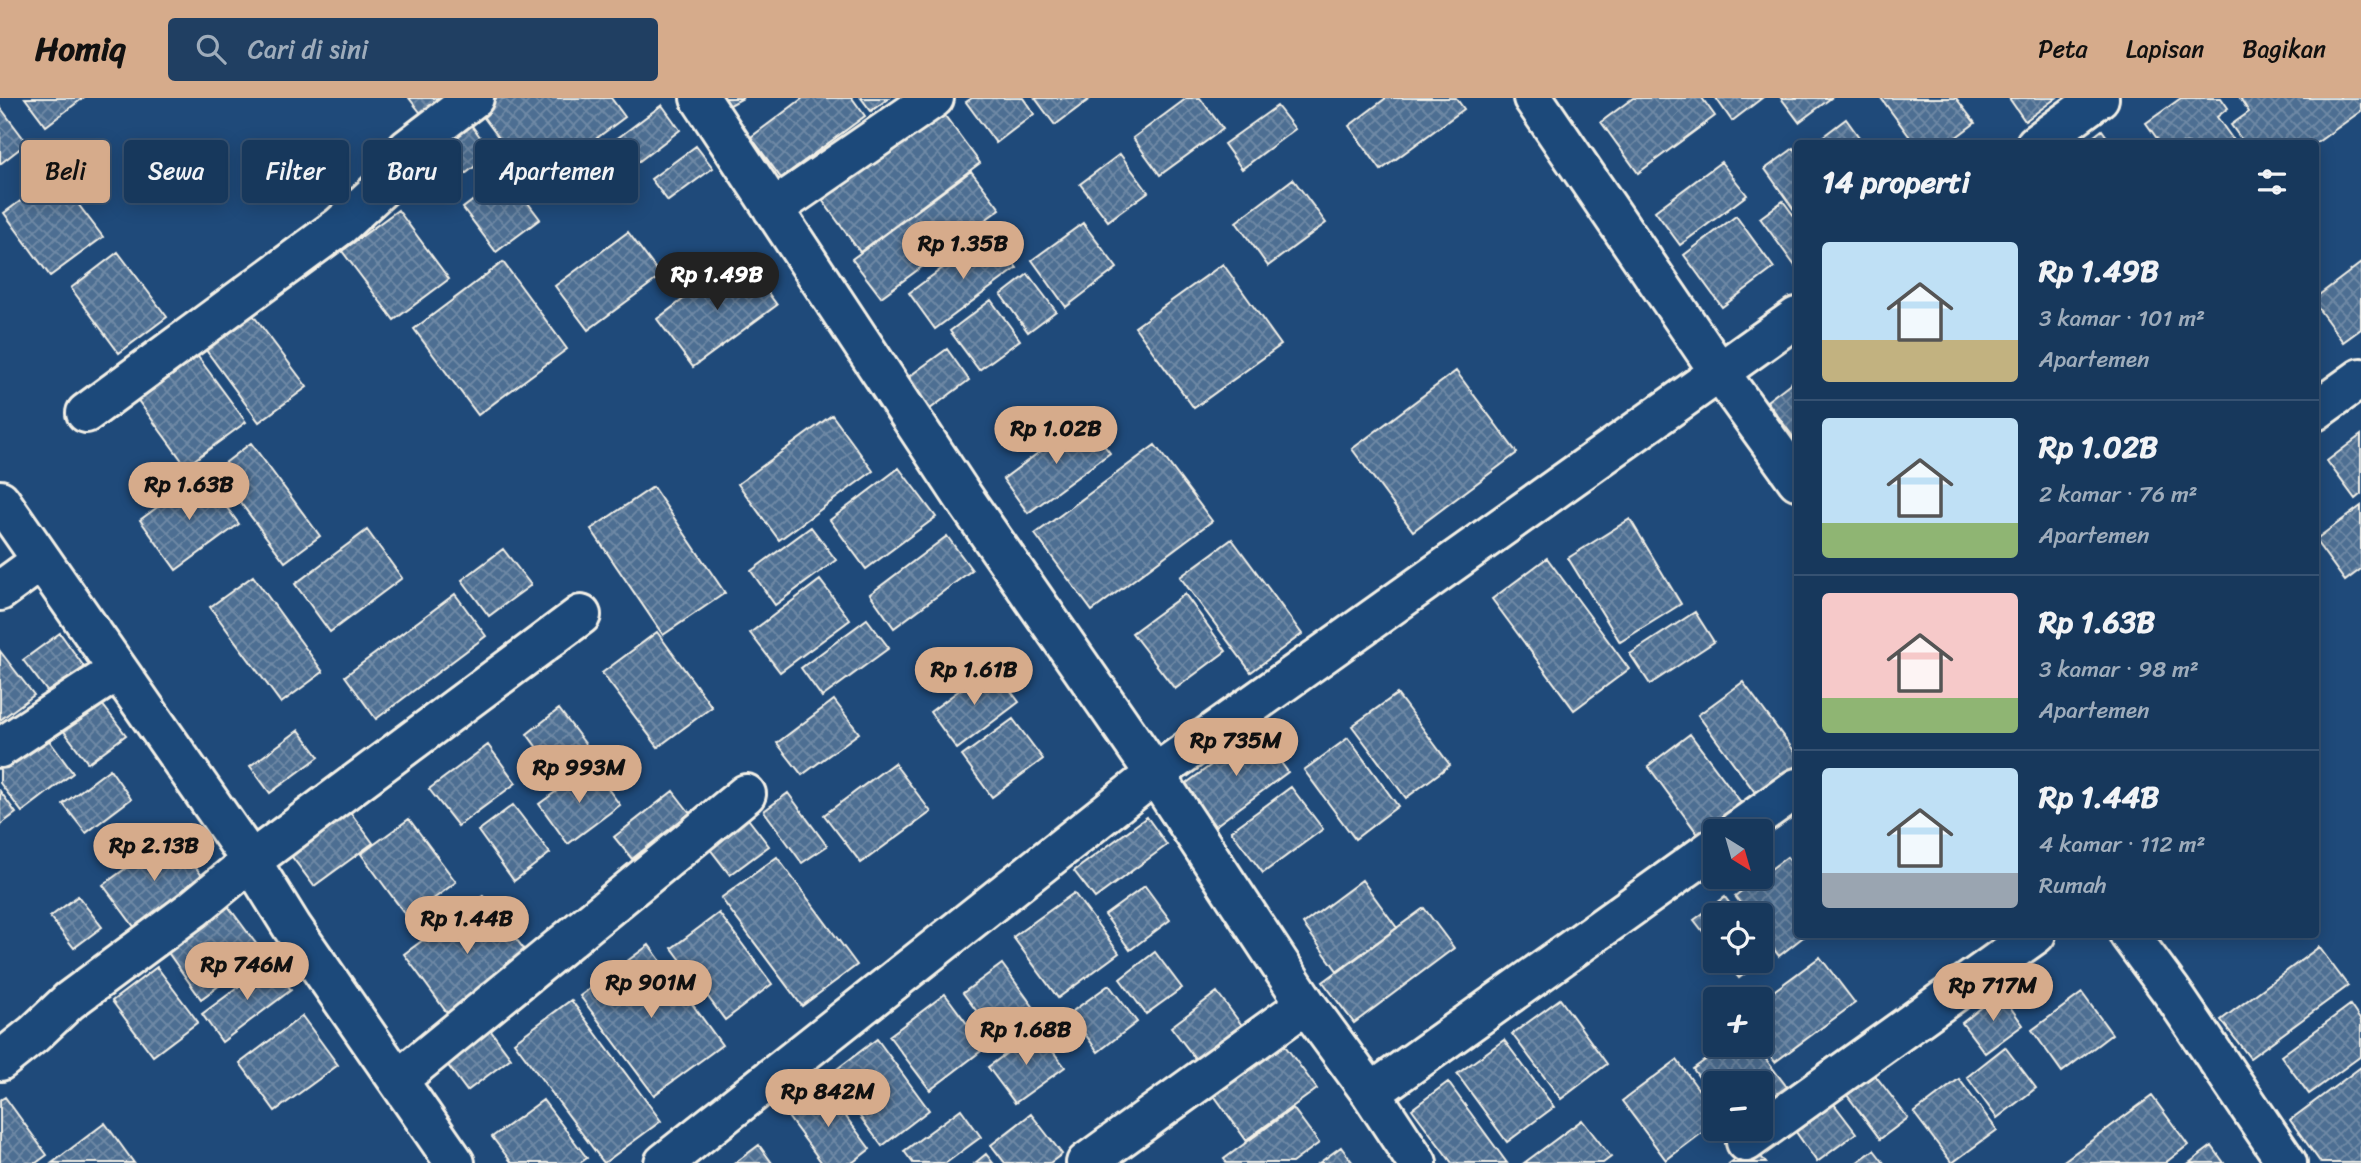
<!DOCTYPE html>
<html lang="id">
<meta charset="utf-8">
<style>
body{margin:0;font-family:Sriracha,sans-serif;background:#203f62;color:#f1f3f6;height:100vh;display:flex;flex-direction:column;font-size:26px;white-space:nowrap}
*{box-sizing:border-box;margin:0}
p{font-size:23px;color:#9eacbb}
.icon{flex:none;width:38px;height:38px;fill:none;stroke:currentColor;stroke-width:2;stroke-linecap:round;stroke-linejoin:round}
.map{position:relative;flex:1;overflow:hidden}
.side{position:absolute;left:1794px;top:42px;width:525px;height:798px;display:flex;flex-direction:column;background:#17385c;border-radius:7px;box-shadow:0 4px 18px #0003,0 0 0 2px #365272}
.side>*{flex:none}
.top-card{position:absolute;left:21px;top:42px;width:665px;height:63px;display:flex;gap:14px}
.needle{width:46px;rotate:143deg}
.fabs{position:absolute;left:1703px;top:721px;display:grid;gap:14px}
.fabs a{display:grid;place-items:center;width:70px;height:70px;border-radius:7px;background:#17385c;box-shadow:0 4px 18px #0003,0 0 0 2px #365272;font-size:35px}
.price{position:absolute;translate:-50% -60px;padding:0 16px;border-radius:24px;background:#d6ab8b;color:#111;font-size:23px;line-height:46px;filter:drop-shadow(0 2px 4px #0008)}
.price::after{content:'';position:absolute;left:50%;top:42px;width:21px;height:16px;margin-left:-10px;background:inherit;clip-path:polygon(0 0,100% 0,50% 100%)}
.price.active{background:#222;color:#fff}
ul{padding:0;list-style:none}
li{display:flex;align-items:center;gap:21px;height:175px;padding:0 28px}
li+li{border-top:2px solid #365272}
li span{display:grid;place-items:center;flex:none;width:196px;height:140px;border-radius:7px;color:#555}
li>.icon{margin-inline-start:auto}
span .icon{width:84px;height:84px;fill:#fffc;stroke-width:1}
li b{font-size:30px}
h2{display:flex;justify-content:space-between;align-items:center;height:84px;padding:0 28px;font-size:30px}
.tag{padding:0 24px;border-radius:7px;background:#17385c;box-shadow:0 4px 18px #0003,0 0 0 2px #365272;font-size:24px;line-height:63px}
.tag.active{background:#d6ab8b;color:#111}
header{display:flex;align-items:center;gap:42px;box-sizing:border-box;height:98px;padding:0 35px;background:#d6ab8b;color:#111}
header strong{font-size:33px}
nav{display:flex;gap:38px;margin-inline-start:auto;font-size:24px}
.search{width:490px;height:63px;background:#203f62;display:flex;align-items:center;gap:18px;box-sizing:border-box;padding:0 24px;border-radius:7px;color:#9eacbb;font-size:26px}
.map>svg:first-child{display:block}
.building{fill:url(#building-cross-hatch);stroke:#f4f1e8;stroke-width:2}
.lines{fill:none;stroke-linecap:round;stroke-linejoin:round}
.minor-casing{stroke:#f4f1e8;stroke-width:44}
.minor{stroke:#1f4a7a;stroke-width:38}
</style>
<header>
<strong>Homiq</strong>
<div class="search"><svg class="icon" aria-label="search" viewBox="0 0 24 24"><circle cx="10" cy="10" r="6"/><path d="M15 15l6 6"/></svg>Cari di sini</div>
<nav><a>Peta</a><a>Lapisan</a><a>Bagikan</a></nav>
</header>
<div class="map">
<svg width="2361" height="1065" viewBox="0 0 2361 1065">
<defs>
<pattern id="building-cross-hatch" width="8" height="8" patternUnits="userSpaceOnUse" patternTransform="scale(1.75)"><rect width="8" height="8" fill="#4d6e92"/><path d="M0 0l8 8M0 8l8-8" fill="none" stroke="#708aa6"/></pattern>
</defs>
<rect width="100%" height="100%" fill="#1f4a7a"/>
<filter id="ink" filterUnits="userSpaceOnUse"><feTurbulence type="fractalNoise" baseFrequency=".0143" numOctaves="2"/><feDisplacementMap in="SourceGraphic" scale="14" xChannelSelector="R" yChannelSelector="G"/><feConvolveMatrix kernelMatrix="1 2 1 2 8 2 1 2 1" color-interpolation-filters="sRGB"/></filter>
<g filter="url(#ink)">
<path class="building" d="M25,0H83L46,28Z
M409,0H448L423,18Z
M497,0H611L625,19L534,87L479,13Z
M717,0H743L723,11Z
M803,0H852L865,18L781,80L751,39Z
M861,0H889L871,13Z
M972,0H1023L1034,16L996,45L966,4Z
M1035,0H1091L1055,27Z
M1187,0H1200L1223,31L1160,77L1133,40Z
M1386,0H1456L1464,11L1381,72L1349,28Z
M1633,0H1702L1715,18L1638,75L1601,24Z
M1716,0H1762L1732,23Z
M1781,0H1831L1799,24Z
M1881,0H1956L1975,25L1947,46H1915Z
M2009,0H2056L2025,23Z
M2181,0H2221L2228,10L2217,19L2236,46H2161L2146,25Z
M2240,0H2361V13L2315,46H2245L2231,27L2249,14Z
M662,7L680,32L621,77L603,51Z
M937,7L980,65L860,154L817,95Z
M1277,8L1295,31L1242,71L1224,46Z
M0,9L27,45L0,66Z
M464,17L492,55L447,90L418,51Z
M1846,21L1864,46H1813Z
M2102,32L2112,46H2084Z
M696,48L713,70L668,103L651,81Z
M1794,50L1797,54V116L1765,71Z
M1120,56L1148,94L1108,123L1080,86Z
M1721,64L1747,97L1680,147L1655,113Z
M971,73L1000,111L881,199L852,161Z
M56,77L103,139L50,178L4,115Z
M507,77L540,121L496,154L463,110Z
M1293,81L1326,125L1268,168L1236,124Z
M1783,103L1797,122V166L1795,168L1760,120Z
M398,112L449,181L394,222L342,153Z
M1736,118L1774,170L1722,209L1684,157Z
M1083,125L1117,170L1066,209L1032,162Z
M628,134L661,178L588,232L555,188Z
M990,135L1017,170L935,231L909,195Z
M118,154L167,219L119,255L71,190Z
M741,158L777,207L693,269L657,221Z
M503,164L567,251L478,317L414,231Z
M2361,165V231L2343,244L2315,206V200Z
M1223,166L1281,247L1194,310L1135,229Z
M1028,176L1056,213L1028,234L1001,197Z
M991,202L1020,242L979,272L950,233Z
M247,209L307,289L259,324L200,244Z
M947,251L969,282L930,311L907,280Z
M193,252L246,324L186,368L134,297Z
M1456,273L1517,355L1413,433L1352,351Z
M1797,280V344L1767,303Z
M832,317L873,373L779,442L738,386Z
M1084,321L1110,355L1028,415L1003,381Z
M2361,337V396L2355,401L2327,363Z
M251,345L320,438L285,464L216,372Z
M1155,347L1212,423L1092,513L1035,436Z
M899,370L936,419L866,471L830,422Z
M202,376L239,426L176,472L140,422Z
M653,389L725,495L663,537L591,431Z
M2361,408V471L2345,483L2315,442Z
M1630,421L1681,506L1620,544L1568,460Z
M811,429L836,462L775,507L751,473Z
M367,432L402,480L330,534L295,486Z
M947,438L972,472L894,530L870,496Z
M1232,441L1302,536L1251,574L1180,479Z
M503,451L531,487L489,518L462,482Z
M1547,460L1629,571L1574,612L1492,501Z
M253,478L323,574L281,605L210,509Z
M820,482L850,522L780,574L750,535Z
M455,496L486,538L376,621L345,578Z
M1185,496L1226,553L1175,591L1132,535Z
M1695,514L1714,544L1650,586L1630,556Z
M867,521L889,550L822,599L801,570Z
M657,534L712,609L658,649L602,575Z
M60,535L85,570L50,597L23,562Z
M0,553L34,597L0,622Z
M992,568L1019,604L957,651L930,614Z
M1743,584L1797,657V667L1757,697L1698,617Z
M1397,596L1450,667L1406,700L1352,628Z
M95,597L126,637L88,665L57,624Z
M834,602L859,635L802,677L777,645Z
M559,611L590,652L557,677L527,636Z
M1013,621L1043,661L992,699L962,658Z
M40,630L73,675L22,714L0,685V659Z
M299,632L319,659L270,695L250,668Z
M1257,633L1288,674L1215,728L1184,687Z
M1690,636L1743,707L1700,739L1648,668Z
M1348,640L1398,708L1355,741L1304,672Z
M488,647L516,685L458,728L429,691Z
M894,665L931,714L861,765L824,717Z
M591,668L620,707L568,746L539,706Z
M110,671L131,701L86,735L63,706Z
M1291,689L1323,731L1263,775L1231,733Z
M0,693L16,715L0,727Z
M673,693L690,715L632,761L614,739Z
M788,695L827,748L802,765L764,713Z
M339,699L373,745L314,788L280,743Z
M513,707L550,755L514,783L478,733Z
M742,713L769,748L730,777L703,742Z
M1147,719L1167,747L1095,800L1074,773Z
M409,721L456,784L408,820L361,756Z
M171,737L206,783L138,834L103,787Z
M777,759L857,867L802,908L721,800Z
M1787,759L1797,772V836H1807L1779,858L1760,833V817H1749L1735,798Z
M1362,782L1397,830L1338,874L1303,826Z
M1145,788L1170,822L1130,852L1105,817Z
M1074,795L1119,855L1058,900L1013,839Z
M78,798L102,829L74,850L50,819Z
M483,798L530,859L450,919L404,856Z
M1725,799L1738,817H1715V849L1694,822Z
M225,804L263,855L201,901L164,849Z
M1424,810L1454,850L1354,925L1323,884Z
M719,815L772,886L725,922L672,850Z
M649,847L722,947L654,997L580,898Z
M1760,847L1768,858L1739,880L1725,863H1760Z
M2319,849L2348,888L2250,960L2221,922Z
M1155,854L1182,890L1146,916L1120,881Z
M1820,859L1855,905L1775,964L1760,944V903Z
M272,864L291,892L222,944L202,916Z
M1002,866L1040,918L1002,947L963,895Z
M157,869L198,924L153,958L112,903Z
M1109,887L1137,924L1098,954L1070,915Z
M1217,894L1247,934L1201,968L1171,929Z
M2000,895L2023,927L1985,955L1962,925Z
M2082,895L2112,936L2062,974L2032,932Z
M945,896L985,950L930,992L889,938Z
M1560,901L1607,966L1561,1001L1512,936Z
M571,902L661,1023L604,1065L514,944Z
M2350,907L2361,923V958L2309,996L2281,958Z
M302,918L338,967L275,1013L240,965Z
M482,921L511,960L467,993L438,954Z
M1037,933L1065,969L1015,1005L988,969Z
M877,941L929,1012L882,1048L829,977Z
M1504,942L1554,1009L1507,1044L1457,976Z
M1283,945L1317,991L1246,1042L1213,996Z
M1726,947H1755L1787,989L1760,1008V985H1715V1001L1693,971Z
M2005,949L2036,990L1997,1020L1967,979Z
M1677,962L1715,1014V1025L1666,1062L1622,1003Z
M2361,969V1065H2321L2290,1022Z
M1875,977L1908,1020L1880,1041L1847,997Z
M1959,981L1997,1032L1952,1065L1914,1015Z
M1448,984L1507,1065H1452L1412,1011Z
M823,988L870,1051L852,1065H822L786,1016Z
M2152,998L2188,1047L2165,1065H2061Z
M5,999L47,1057L36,1065H0V1002Z
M543,1002L587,1060L580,1065H512L492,1039Z
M1834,1006L1856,1035L1817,1064L1796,1034Z
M1293,1010L1319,1045L1292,1065H1227L1224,1061Z
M961,1011L981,1039L946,1065H913L904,1053Z
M1031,1016L1062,1056L1050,1065H1005L991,1047Z
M1582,1022L1611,1059L1603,1065H1524Z
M105,1025L134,1065H52Z
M759,1047L772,1065H735Z
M1753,1048L1766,1065H1730Z
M2212,1048L2224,1065H2189Z
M1341,1049L1353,1065H1319Z
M1874,1052L1884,1065H1856Z
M986,1056L993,1065H975Z"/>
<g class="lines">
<g class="minor-casing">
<path id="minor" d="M700,0L962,397L1155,676L1306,906L1371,995L1417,1065
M1533,0L1720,275L1797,382
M2036,46L2099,0
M773,111L934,0
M2315,313L2361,280
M86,315L340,128L387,85L407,51L474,0
M0,402L251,763L292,829L455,1065
M0,493L41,463
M0,650L117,573
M1737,733L1797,690
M2129,836L2171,893L2287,1065
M0,963L34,936L69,903L193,811L251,763L581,517
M398,982L746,696
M1371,995L1715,749
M1746,1044L2036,836
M664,1065L1155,676L1797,219
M1086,1065L1306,906"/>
</g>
<use href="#minor" class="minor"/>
</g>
</g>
</svg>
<div class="fabs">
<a><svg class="needle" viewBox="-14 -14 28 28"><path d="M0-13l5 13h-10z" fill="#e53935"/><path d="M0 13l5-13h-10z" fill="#9eacbb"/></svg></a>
<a><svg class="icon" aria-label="locate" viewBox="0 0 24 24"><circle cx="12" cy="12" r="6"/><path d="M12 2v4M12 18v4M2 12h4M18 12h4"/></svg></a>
<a>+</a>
<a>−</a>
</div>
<b class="price" style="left:963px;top:183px">Rp 1.35B</b>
<b class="price active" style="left:717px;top:214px">Rp 1.49B</b>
<b class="price" style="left:1056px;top:368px">Rp 1.02B</b>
<b class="price" style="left:189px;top:424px">Rp 1.63B</b>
<b class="price" style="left:974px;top:609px">Rp 1.61B</b>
<b class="price" style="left:1236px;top:680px">Rp 735M</b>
<b class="price" style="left:579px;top:707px">Rp 993M</b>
<b class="price" style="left:154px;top:785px">Rp 2.13B</b>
<b class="price" style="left:467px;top:858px">Rp 1.44B</b>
<b class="price" style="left:247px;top:904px">Rp 746M</b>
<b class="price" style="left:651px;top:922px">Rp 901M</b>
<b class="price" style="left:1993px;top:925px">Rp 717M</b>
<b class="price" style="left:1026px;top:969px">Rp 1.68B</b>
<b class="price" style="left:828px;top:1031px">Rp 842M</b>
<div class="top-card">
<a class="tag active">Beli</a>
<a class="tag">Sewa</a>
<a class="tag">Filter</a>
<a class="tag">Baru</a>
<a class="tag">Apartemen</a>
</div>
<section class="side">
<h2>14 properti<svg class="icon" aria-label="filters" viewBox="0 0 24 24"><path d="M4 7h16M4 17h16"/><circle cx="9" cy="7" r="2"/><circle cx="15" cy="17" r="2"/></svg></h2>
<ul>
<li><span style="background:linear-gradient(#bfe0f5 70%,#c2b280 0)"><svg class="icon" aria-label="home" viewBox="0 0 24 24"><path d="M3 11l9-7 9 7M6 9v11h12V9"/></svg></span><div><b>Rp 1.49B</b><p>3 kamar · 101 m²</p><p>Apartemen</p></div></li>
<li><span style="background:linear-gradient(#bfe0f5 75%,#8fb573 0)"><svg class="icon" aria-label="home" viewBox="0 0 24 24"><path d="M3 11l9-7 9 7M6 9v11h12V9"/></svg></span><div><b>Rp 1.02B</b><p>2 kamar · 76 m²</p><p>Apartemen</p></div></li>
<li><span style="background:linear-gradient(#f6c9c9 75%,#8fb573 0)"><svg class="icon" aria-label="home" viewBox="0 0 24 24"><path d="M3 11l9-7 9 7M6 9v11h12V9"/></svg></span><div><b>Rp 1.63B</b><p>3 kamar · 98 m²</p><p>Apartemen</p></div></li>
<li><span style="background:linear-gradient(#bfe0f5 75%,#9aa5b1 0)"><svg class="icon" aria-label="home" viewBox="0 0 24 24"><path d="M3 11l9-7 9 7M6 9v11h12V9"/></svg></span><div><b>Rp 1.44B</b><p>4 kamar · 112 m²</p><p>Rumah</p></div></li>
</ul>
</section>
</div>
